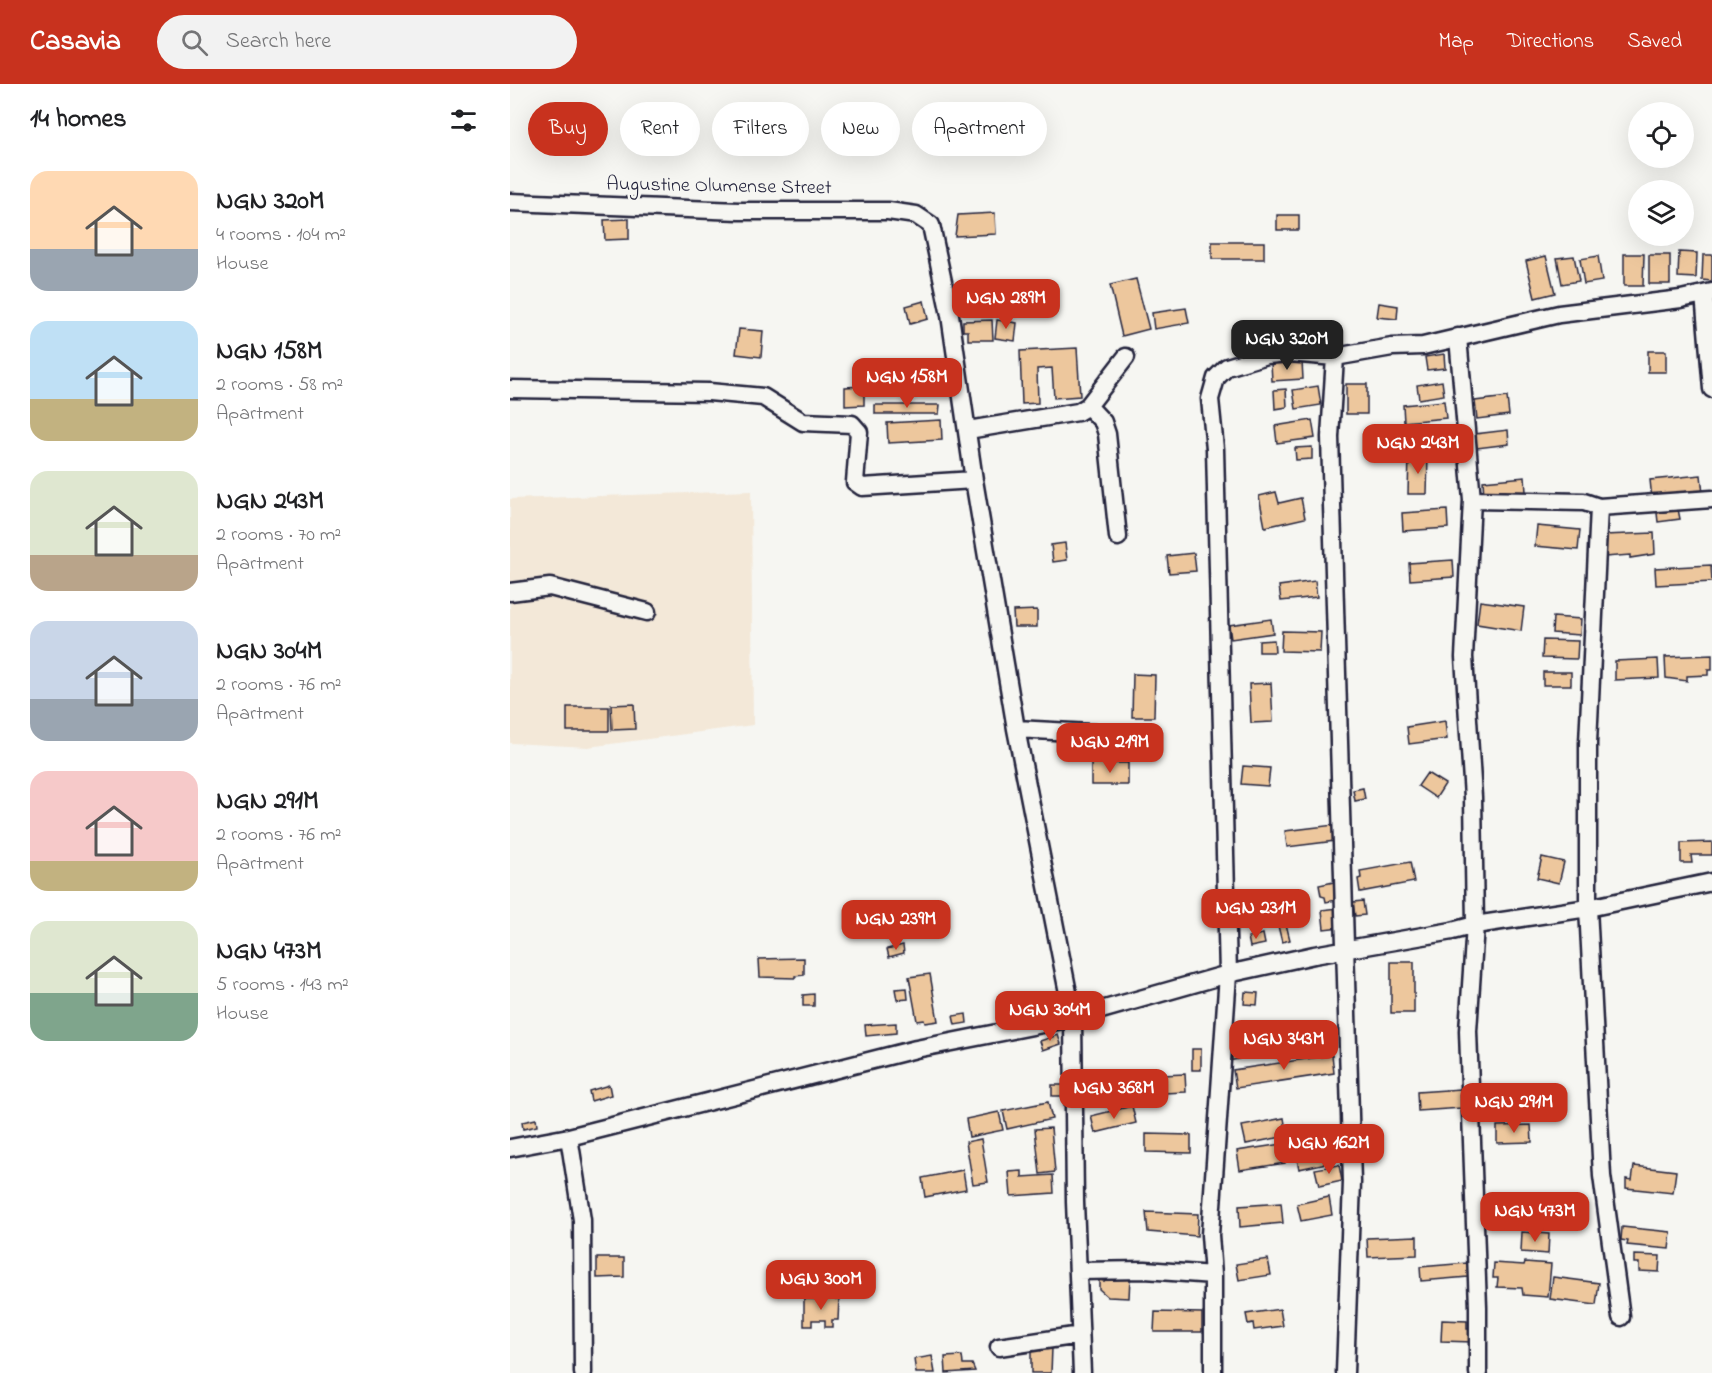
<!DOCTYPE html>
<meta charset="utf-8">
<style>
body{margin:0;font-family:"Indie Flower",sans-serif;background:#f2f2f2;color:#202124;height:100vh;display:flex;flex-direction:column;font-size:22px;white-space:nowrap}
*{box-sizing:border-box;margin:0}
p{font-size:20px;color:#757577}
.icon{flex:none;width:33px;height:33px;fill:none;stroke:currentColor;stroke-width:2;stroke-linecap:round;stroke-linejoin:round}
.map{position:relative;flex:1;overflow:hidden}
.drawer{display:flex;flex-direction:column;background:#fff;width:510px}
.drawer>*{flex:none}
.guide{position:absolute;left:18px;top:18px;width:570px;height:54px;display:flex;gap:12px}
.buttons{position:absolute;left:1118px;top:18px;display:grid;gap:12px}
.buttons a{display:grid;place-items:center;width:66px;height:66px;border-radius:50%;background:#fff;box-shadow:0 6px 24px #0002;font-size:30px}
.price{position:absolute;translate:-50% -51px;padding:0 14px;border-radius:12px;background:#c8321e;color:#fff;font-size:20px;line-height:39px;filter:drop-shadow(0 2px 3px #0008)}
.price::after{content:'';position:absolute;left:50%;top:36px;width:18px;height:14px;margin-left:-9px;background:inherit;clip-path:polygon(0 0,100% 0,50% 100%)}
.price.selected{background:#222;color:#fff}
ul{padding:0;list-style:none}
li{display:flex;align-items:center;gap:18px;height:150px;padding:0 30px}
li span{display:grid;place-items:center;flex:none;width:168px;height:120px;border-radius:18px;color:#555}
li>.icon{margin-inline-start:auto}
span .icon{width:72px;height:72px;fill:#fffc;stroke-width:1}
li b{font-size:26px}
h2{display:flex;justify-content:space-between;align-items:center;height:72px;padding:0 30px;font-size:26px}
.chip{padding:0 21px;border-radius:27px;background:#fff;box-shadow:0 6px 24px #0002;font-size:21px;line-height:54px}
.chip.selected{background:#c8321e;color:#fff}
header{display:flex;align-items:center;gap:36px;box-sizing:border-box;height:84px;padding:0 30px;background:#c8321e;color:#fff}
header strong{font-size:28px}
nav{display:flex;gap:33px;margin-inline-start:auto;font-size:21px}
.search{width:420px;height:54px;background:#f2f2f2;display:flex;align-items:center;gap:15px;box-sizing:border-box;padding:0 21px;border-radius:33px;color:#757577;font-size:22px}
main{display:flex;flex:1;min-height:0}
.map>svg:first-child{display:block}
.built{fill:#f3e8d8}
.building{fill:#edc79d;stroke:#22223b;stroke-width:1.5}
.lines{fill:none;stroke-linecap:round;stroke-linejoin:round}
.minor-casing{stroke:#22223b;stroke-width:21}
.minor{stroke:#f6f6f2;stroke-width:16}
.labels{text-anchor:middle;dominant-baseline:central;stroke-width:5;stroke-linejoin:round;paint-order:stroke}
.street-label{font-size:20px;fill:#22223b;stroke:#f6f6f2}
</style>
<header>
<strong>Casavia</strong>
<div class="search"><svg class="icon" aria-label="search" viewBox="0 0 24 24"><circle cx="10" cy="10" r="6"/><path d="M15 15l6 6"/></svg>Search here</div>
<nav><a>Map</a><a>Directions</a><a>Saved</a></nav>
</header>
<main>
<section class="drawer">
<h2>14 homes<svg class="icon" aria-label="filters" viewBox="0 0 24 24"><path d="M4 7h16M4 17h16"/><circle cx="9" cy="7" r="2"/><circle cx="15" cy="17" r="2"/></svg></h2>
<ul>
<li><span style="background:linear-gradient(#ffd9b3 65%,#9aa5b1 0)"><svg class="icon" aria-label="home" viewBox="0 0 24 24"><path d="M3 11l9-7 9 7M6 9v11h12V9"/></svg></span><div><b>NGN 320M</b><p>4 rooms · 104 m²</p><p>House</p></div></li>
<li><span style="background:linear-gradient(#bfe0f5 65%,#c2b280 0)"><svg class="icon" aria-label="home" viewBox="0 0 24 24"><path d="M3 11l9-7 9 7M6 9v11h12V9"/></svg></span><div><b>NGN 158M</b><p>2 rooms · 58 m²</p><p>Apartment</p></div></li>
<li><span style="background:linear-gradient(#dfe7d0 70%,#b9a48a 0)"><svg class="icon" aria-label="home" viewBox="0 0 24 24"><path d="M3 11l9-7 9 7M6 9v11h12V9"/></svg></span><div><b>NGN 243M</b><p>2 rooms · 70 m²</p><p>Apartment</p></div></li>
<li><span style="background:linear-gradient(#c9d6e8 65%,#9aa5b1 0)"><svg class="icon" aria-label="home" viewBox="0 0 24 24"><path d="M3 11l9-7 9 7M6 9v11h12V9"/></svg></span><div><b>NGN 304M</b><p>2 rooms · 76 m²</p><p>Apartment</p></div></li>
<li><span style="background:linear-gradient(#f6c9c9 75%,#c2b280 0)"><svg class="icon" aria-label="home" viewBox="0 0 24 24"><path d="M3 11l9-7 9 7M6 9v11h12V9"/></svg></span><div><b>NGN 291M</b><p>2 rooms · 76 m²</p><p>Apartment</p></div></li>
<li><span style="background:linear-gradient(#dfe7d0 60%,#7fa58c 0)"><svg class="icon" aria-label="home" viewBox="0 0 24 24"><path d="M3 11l9-7 9 7M6 9v11h12V9"/></svg></span><div><b>NGN 473M</b><p>5 rooms · 143 m²</p><p>House</p></div></li>
</ul>
</section>
<div class="map">
<svg width="1202" height="1289" viewBox="0 0 1202 1289">
<rect width="100%" height="100%" fill="#f6f6f2"/>
<filter id="ink" filterUnits="userSpaceOnUse"><feTurbulence type="fractalNoise" baseFrequency=".0167" numOctaves="2"/><feDisplacementMap in="SourceGraphic" scale="12" xChannelSelector="R" yChannelSelector="G"/><feConvolveMatrix kernelMatrix="1 2 1 2 8 2 1 2 1" color-interpolation-filters="sRGB"/></filter>
<g filter="url(#ink)">
<path class="built" d="M241,407L243,641L78,663L0,659V415Z"/>
<path class="building" d="M485,129L486,150L445,152L448,131Z
M767,131H789V146H767Z
M119,135V155L95,156L94,136Z
M702,158H754V175H702Z
M1169,168L1187,169L1186,194L1168,193Z
M1114,170H1134L1133,202H1114Z
M1139,171H1160V200H1139Z
M1193,171H1202V197L1192,196Z
M1036,172L1045,209L1025,214L1016,177Z
M1064,172L1069,197L1052,200L1047,174Z
M1088,172L1092,197L1074,200L1070,175Z
M626,195L639,245L612,252L600,201Z
M454,210L501,211V229H454Z
M414,217L418,235L400,240L396,222Z
M869,219L888,222L887,235L867,233Z
M676,224L679,239L644,245L642,229Z
M482,236L483,256H458V247H453V237Z
M487,236L507,239L505,257L485,254Z
M229,245L253,247L251,273L226,270Z
M567,264L570,312L544,314L542,284L527,285L528,319L512,320L510,267Z
M1138,267H1156V288H1138Z
M934,270L935,284L917,286L915,273Z
M792,277L793,295L762,297L761,279Z
M376,282L416,283V293H376Z
M932,297L934,311L909,315L907,301Z
M836,300H857V330H836Z
M354,302V321L335,322V303Z
M808,302L811,321L786,325L783,306Z
M776,305L777,323L765,325L764,306Z
M997,313L999,331L967,335L965,317Z
M934,317L936,334L894,338L893,321Z
M365,321H430L429,330H365Z
M431,336L432,356L378,359L377,339Z
M802,336L805,354L767,359L765,342Z
M998,346L999,360L967,364L965,350Z
M802,363V375L786,376L785,364Z
M899,371H918L917,410H898Z
M1191,391L1193,410L1142,415L1140,396Z
M1015,393L1016,408L974,412L973,397Z
M766,408L769,419L791,414L795,434L755,443L749,412Z
M1168,425L1170,435L1148,438L1147,429Z
M937,426L938,444L893,447L892,429Z
M1027,442L1070,446L1068,466L1025,462Z
M1144,449L1145,470L1120,474V471L1095,473L1094,451Z
M555,459L557,476L543,478L541,461Z
M684,469L686,487L659,489L657,472Z
M943,476L944,493L900,496L899,479Z
M1201,481L1202,498L1146,501L1145,484Z
M805,497L807,513L771,517L769,502Z
M970,517L1014,523L1011,547L967,540Z
M527,526V543H504L503,527Z
M1043,533L1071,535L1070,551L1042,549Z
M761,535L763,549L721,555L719,541Z
M772,547L811,548L810,568L771,567Z
M764,556L765,568H749V557Z
M1033,556L1068,557L1067,575L1032,574Z
M1202,571V586H1198V591L1177,592V597L1156,594L1155,573Z
M1148,575L1149,594L1105,596V577Z
M1033,588H1061V601H1033Z
M623,590L645,591L644,633H622Z
M761,599L763,638L741,639L739,600Z
M124,620L125,645L102,646L101,621Z
M57,623H99V647H57Z
M935,637L937,655L899,660L897,643Z
M581,679H618V701H581Z
M733,682L760,684L758,702L731,700Z
M917,689L935,700L926,714L908,702Z
M853,704L855,715L845,717L843,706Z
M824,741L825,757L777,763L775,747Z
M1202,758V771H1181L1182,779H1171V759Z
M1032,773L1054,778L1049,799L1027,794Z
M900,778L904,798L850,808L848,795L851,794L850,787Z
M824,798L827,816L816,818L815,813L811,812L809,801Z
M853,817L855,831L845,832L843,818Z
M828,824L830,843L814,845L812,826Z
M776,840L780,856L772,858L768,842Z
M753,850L755,860L740,863L738,853Z
M393,861L394,869L379,873L377,865Z
M294,874V891L285,892V894L250,893L249,875Z
M881,878H904V929H881Z
M420,890L428,937L415,939L414,936L407,937L399,893Z
M397,904L398,915L387,916L385,905Z
M735,908L748,909L747,921L734,920Z
M304,910V922H293V911Z
M492,918H507L508,930H492Z
M456,930L457,939L445,941L443,932Z
M386,939V949L356,952L355,941Z
M743,948L749,969L735,973L730,952Z
M548,951L551,960L533,966L530,957Z
M726,958L729,975L718,977L716,960Z
M682,965H691V986H682Z
M822,971L824,989L726,1004L723,986Z
M675,990L676,1008L630,1010L629,992Z
M99,1001L101,1011L81,1017L79,1007Z
M542,1001H555V1012H542Z
M951,1005L952,1024L908,1027L907,1008Z
M538,1018L542,1035L497,1045L493,1027Z
M622,1022L626,1039L585,1049L581,1032Z
M489,1028L493,1046L459,1053L456,1035Z
M774,1034L777,1052L736,1060L732,1042Z
M26,1035L27,1042L13,1045L12,1038Z
M1021,1041L1022,1058L987,1059V1042Z
M541,1044L545,1088L530,1090L525,1045Z
M636,1050L681,1051V1069L636,1068Z
M471,1055L478,1098L463,1100L456,1058Z
M826,1056L830,1076L789,1085L785,1065Z
M772,1060L775,1079L730,1086L727,1067Z
M829,1081L832,1097L809,1102L805,1085Z
M1124,1082L1166,1087L1163,1109L1116,1104V1095L1122,1096Z
M453,1086L456,1105L415,1113L412,1094Z
M512,1087V1093L543,1091L544,1109L501,1112L499,1088Z
M819,1113L822,1131L791,1137L787,1120Z
M771,1119L773,1139L730,1143L729,1122Z
M636,1128L688,1130L687,1152L638,1148Z
M1112,1143L1161,1148L1159,1165L1117,1161L1118,1157L1111,1156Z
M1012,1148L1039,1150L1038,1170L1011,1168Z
M907,1152V1171L858,1173L857,1154Z
M1124,1171L1150,1172L1149,1188L1129,1187V1179H1124Z
M87,1174H114V1193L87,1194Z
M758,1175L761,1191L729,1196L726,1180Z
M1015,1178L1041,1180L1038,1213L1013,1211L1012,1204L987,1203L988,1194H983L984,1179L1014,1181Z
M957,1179L958,1193L911,1197L910,1183Z
M594,1192L620,1193L619,1214L598,1213L589,1205V1196L594,1197Z
M1043,1193L1089,1199L1086,1221L1040,1215Z
M294,1215H329L328,1236H322V1243H315V1236H302V1242H294Z
M770,1225L773,1242L744,1246L743,1239L738,1240L736,1230Z
M645,1228L692,1229V1248H644Z
M932,1236L957,1237V1245H963V1258L931,1257Z
M521,1264H542L541,1289H521Z
M422,1272L425,1289H406L404,1275Z
M452,1272L453,1280H462L465,1287L436,1289L435,1273Z"/>
<g class="lines">
<g class="minor-casing">
<path id="minor" d="M0,118L229,127H378L406,131L421,141L440,231L464,396L506,645L563,934L565,1118L572,1289
M1194,210L1202,305
M948,253L962,416L954,573L963,713L965,841L958,947L968,1223V1289
M825,273L820,353L842,1098L835,1289
M0,305L199,308L253,313L293,338L342,340L349,348L345,398L352,403L464,396
M578,322L593,338L597,350L608,453
M458,346L568,328L578,322L616,273
M962,416L1074,418L1089,423L1202,415
M1089,423L1078,659V824L1092,1092L1111,1233
M0,508L40,503L137,528
M506,645L637,652
M59,1053L72,1136L73,1289
M0,1064L59,1053L406,965L563,934L718,890L804,871L942,847L965,841L1078,824L1202,798
M568,1187L635,1186L703,1191
M489,1263L570,1251
M703,1289V1191L700,1151L718,890L705,365L700,315L706,294L717,283L757,271L779,269L825,273L882,263L913,262L1049,230L1171,215L1202,208"/>
</g>
<use href="#minor" class="minor"/>
</g>
</g>
<g class="labels">
<g class="street-label">
<text transform="translate(209 103) rotate(1)">Augustine Olumense Street</text>
</g>
</g>
</svg>
<div class="buttons">
<a><svg class="icon" aria-label="locate" viewBox="0 0 24 24"><circle cx="12" cy="12" r="6"/><path d="M12 2v4M12 18v4M2 12h4M18 12h4"/></svg></a>
<a><svg class="icon" aria-label="layers" viewBox="0 0 24 24"><path d="M12 4l9 5-9 5-9-5zM3 14l9 5 9-5"/></svg></a>
</div>
<b class="price" style="left:496px;top:246px">NGN 289M</b>
<b class="price selected" style="left:777px;top:287px">NGN 320M</b>
<b class="price" style="left:397px;top:325px">NGN 158M</b>
<b class="price" style="left:908px;top:391px">NGN 243M</b>
<b class="price" style="left:600px;top:690px">NGN 219M</b>
<b class="price" style="left:746px;top:856px">NGN 231M</b>
<b class="price" style="left:386px;top:867px">NGN 239M</b>
<b class="price" style="left:540px;top:958px">NGN 304M</b>
<b class="price" style="left:774px;top:987px">NGN 343M</b>
<b class="price" style="left:604px;top:1036px">NGN 368M</b>
<b class="price" style="left:1004px;top:1050px">NGN 291M</b>
<b class="price" style="left:819px;top:1091px">NGN 162M</b>
<b class="price" style="left:1025px;top:1159px">NGN 473M</b>
<b class="price" style="left:311px;top:1227px">NGN 300M</b>
<div class="guide">
<a class="chip selected">Buy</a>
<a class="chip">Rent</a>
<a class="chip">Filters</a>
<a class="chip">New</a>
<a class="chip">Apartment</a>
</div>
</div>
</main>
